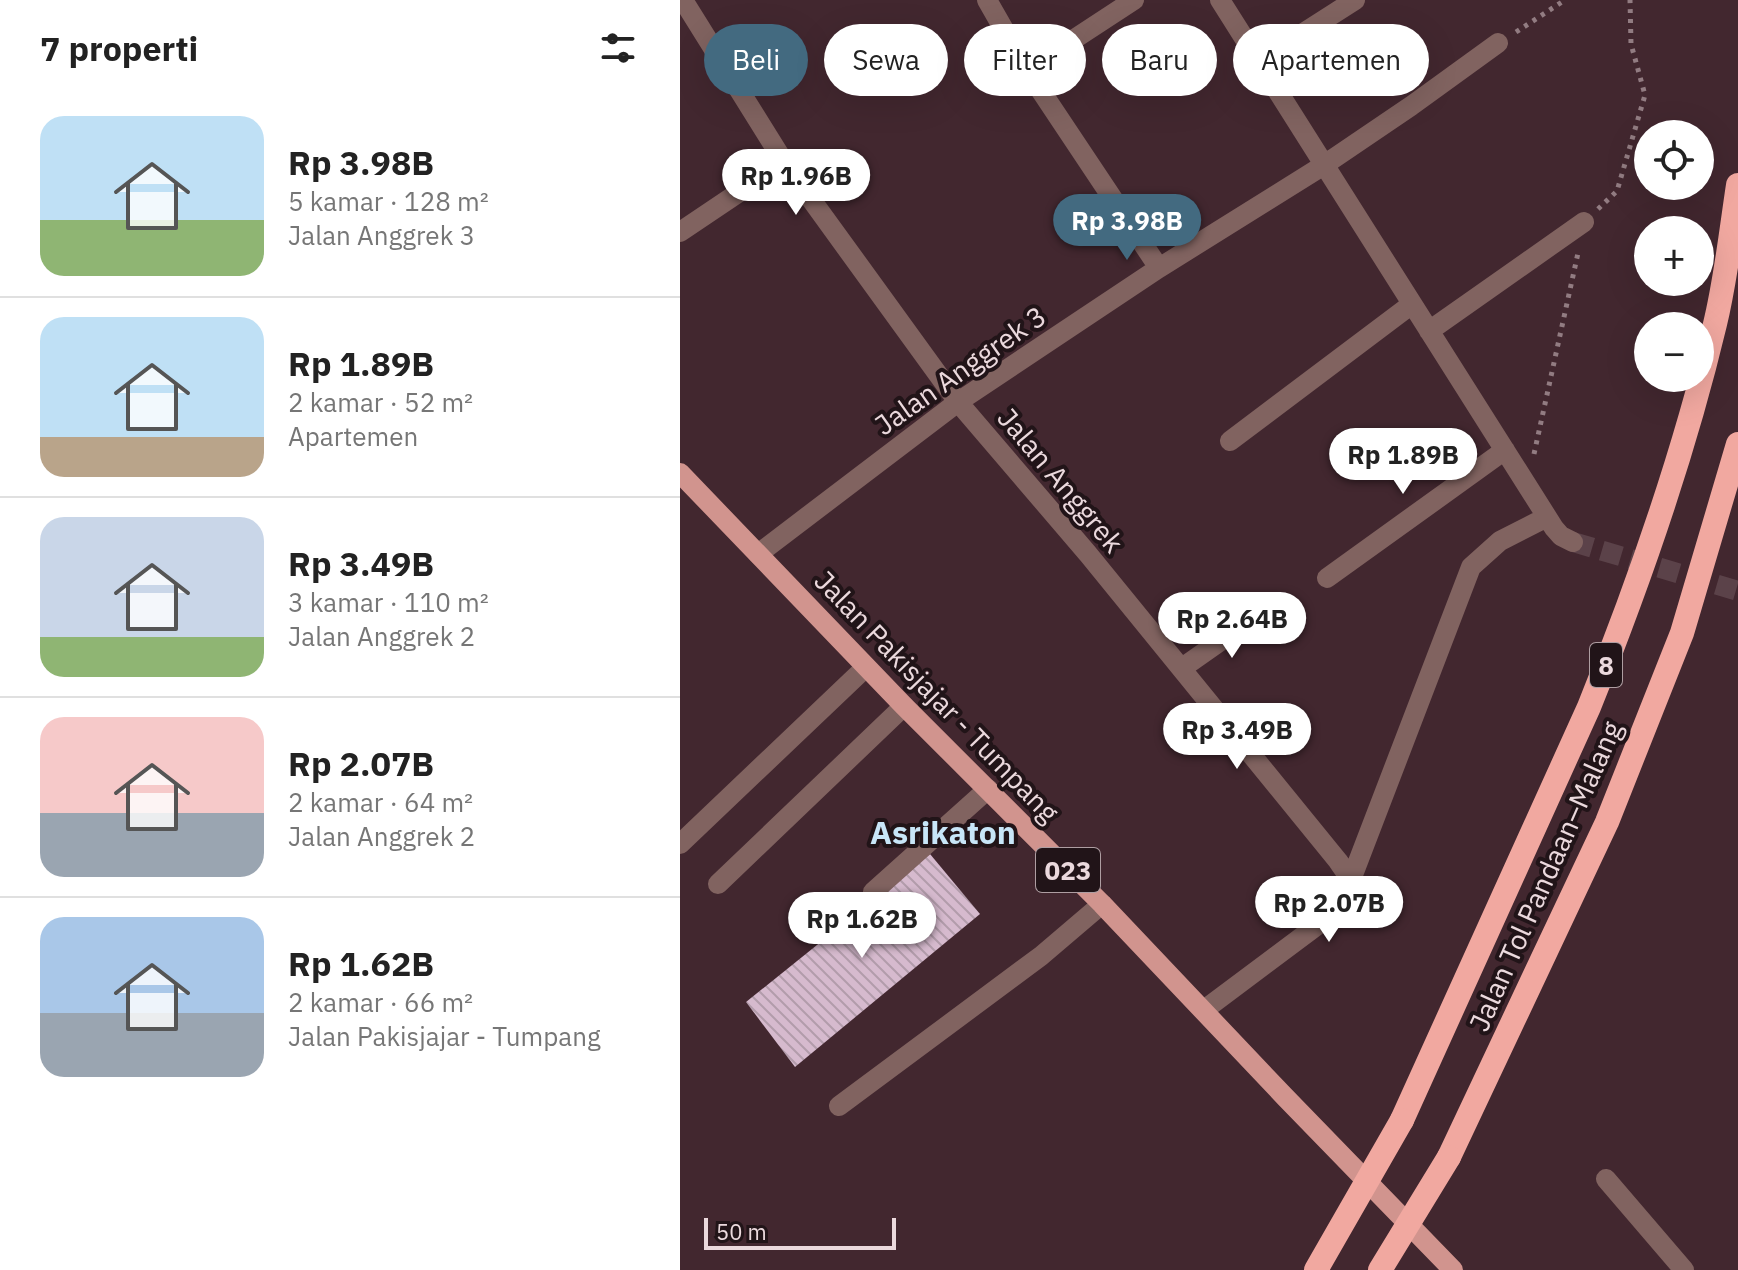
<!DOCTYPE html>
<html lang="id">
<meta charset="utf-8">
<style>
body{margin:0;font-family:"IBM Plex Sans",sans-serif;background:#f2f2f2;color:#222;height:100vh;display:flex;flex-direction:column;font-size:30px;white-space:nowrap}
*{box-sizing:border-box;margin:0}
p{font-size:26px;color:#767676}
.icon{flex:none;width:44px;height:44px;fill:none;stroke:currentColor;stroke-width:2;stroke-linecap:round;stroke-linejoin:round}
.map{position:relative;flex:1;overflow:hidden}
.drawer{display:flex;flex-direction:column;background:#fff;width:680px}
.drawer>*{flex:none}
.top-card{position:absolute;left:24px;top:24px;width:760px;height:72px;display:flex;gap:16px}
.fabs{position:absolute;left:954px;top:120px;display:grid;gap:16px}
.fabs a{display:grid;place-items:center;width:80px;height:80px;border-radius:50%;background:#fff;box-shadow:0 8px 32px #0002;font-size:40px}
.scale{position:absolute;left:24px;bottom:20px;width:192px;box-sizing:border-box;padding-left:8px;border:4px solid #ebd9dd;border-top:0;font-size:22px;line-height:28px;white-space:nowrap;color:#ebd9dd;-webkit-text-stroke:6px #211418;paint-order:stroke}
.price{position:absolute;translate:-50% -68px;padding:0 18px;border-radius:28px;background:#fff;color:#222;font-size:26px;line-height:52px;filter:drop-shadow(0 2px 4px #0008)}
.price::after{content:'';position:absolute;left:50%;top:48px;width:24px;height:18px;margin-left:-12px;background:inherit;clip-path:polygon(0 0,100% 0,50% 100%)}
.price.on{background:#436a80;color:#fff}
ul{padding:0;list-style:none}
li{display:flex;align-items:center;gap:24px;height:200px;padding:0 40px}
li+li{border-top:2px solid #e0e0e0}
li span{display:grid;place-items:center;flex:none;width:224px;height:160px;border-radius:24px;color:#555}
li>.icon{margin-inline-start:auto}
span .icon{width:96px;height:96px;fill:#fffc;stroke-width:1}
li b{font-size:34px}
h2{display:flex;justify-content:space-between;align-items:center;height:96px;padding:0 40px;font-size:34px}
.chip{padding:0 28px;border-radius:36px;background:#fff;box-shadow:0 8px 32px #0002;font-size:28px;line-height:72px}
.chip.on{background:#436a80;color:#fff}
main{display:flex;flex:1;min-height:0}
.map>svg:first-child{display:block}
.building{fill:url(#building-back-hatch)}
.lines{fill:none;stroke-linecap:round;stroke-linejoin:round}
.minor-tunnel{stroke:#5b4249;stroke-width:20;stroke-dasharray:20 10;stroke-linecap:butt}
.path{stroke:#927c82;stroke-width:5;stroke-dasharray:4 6;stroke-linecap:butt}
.minor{stroke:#816360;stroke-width:20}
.major{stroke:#d1948e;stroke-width:20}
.highway{stroke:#f1a8a0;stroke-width:24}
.highway-bridge{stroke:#f1a8a0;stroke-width:24}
.labels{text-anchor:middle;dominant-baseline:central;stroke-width:8;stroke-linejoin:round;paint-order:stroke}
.shield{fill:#211418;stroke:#ae9ea2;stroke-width:2}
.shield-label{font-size:26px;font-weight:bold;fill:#ebd9dd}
.street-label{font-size:28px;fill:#ebd9dd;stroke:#211418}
.quarter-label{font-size:32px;font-weight:bold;fill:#c8e6f8;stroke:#211418}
</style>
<main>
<section class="drawer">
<h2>7 properti<svg class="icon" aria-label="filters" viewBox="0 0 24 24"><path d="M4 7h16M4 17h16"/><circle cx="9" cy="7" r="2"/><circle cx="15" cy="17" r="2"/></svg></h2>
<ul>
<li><span style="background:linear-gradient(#bfe0f5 65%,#8fb573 0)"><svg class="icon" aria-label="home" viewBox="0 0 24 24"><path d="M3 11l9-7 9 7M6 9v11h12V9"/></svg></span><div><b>Rp 3.98B</b><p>5 kamar · 128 m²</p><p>Jalan Anggrek 3</p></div></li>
<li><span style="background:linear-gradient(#bfe0f5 75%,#b9a48a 0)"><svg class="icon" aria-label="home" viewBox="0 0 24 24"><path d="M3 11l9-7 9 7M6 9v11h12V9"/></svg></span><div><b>Rp 1.89B</b><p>2 kamar · 52 m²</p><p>Apartemen</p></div></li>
<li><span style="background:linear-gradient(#c9d6e8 75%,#8fb573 0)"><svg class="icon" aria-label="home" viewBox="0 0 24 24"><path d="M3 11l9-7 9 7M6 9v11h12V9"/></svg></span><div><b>Rp 3.49B</b><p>3 kamar · 110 m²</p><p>Jalan Anggrek 2</p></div></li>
<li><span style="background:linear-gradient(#f6c9c9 60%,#9aa5b1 0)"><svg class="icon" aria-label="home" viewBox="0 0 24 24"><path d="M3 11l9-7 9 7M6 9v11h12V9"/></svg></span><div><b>Rp 2.07B</b><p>2 kamar · 64 m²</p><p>Jalan Anggrek 2</p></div></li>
<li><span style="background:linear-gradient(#a9c7e8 60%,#9aa5b1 0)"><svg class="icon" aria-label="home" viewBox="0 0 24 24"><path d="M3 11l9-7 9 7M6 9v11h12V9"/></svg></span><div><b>Rp 1.62B</b><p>2 kamar · 66 m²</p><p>Jalan Pakisjajar - Tumpang</p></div></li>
</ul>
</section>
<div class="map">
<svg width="1058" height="1270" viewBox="0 0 1058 1270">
<defs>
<pattern id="building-back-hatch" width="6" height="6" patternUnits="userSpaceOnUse" patternTransform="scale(2)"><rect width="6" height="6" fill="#d6bace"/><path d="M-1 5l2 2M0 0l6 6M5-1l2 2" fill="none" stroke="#b29cab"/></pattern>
</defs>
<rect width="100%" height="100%" fill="#42272f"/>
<path class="building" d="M250,854L300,914L115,1067L66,1002Z"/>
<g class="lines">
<path class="minor-tunnel" d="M893,542L1058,591"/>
<path class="path" d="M836,32L885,0
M918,209L937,191L965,95L951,44L950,0
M854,454L898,253"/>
<path class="minor" d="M3,0L104,162L278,402L408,554L658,861L671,880L668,890L655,912L524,1010
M307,0L347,70L479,268
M540,0L874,528L881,536L893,542
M578,62L675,0
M347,70L454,0
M0,232L104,162
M749,331L904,222
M550,441L732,304
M78,554L278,402L479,268L644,165L731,106L818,43
M647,578L825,450
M502,668L576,616
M0,844L186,667
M671,880L791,567L820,541L867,517
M38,884L224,706
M193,892L308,789
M159,1106L361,956L422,904
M926,1179L1004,1270"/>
<path class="major" d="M0,473L224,706L422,904L605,1097L773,1270"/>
<path class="highway" d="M722,1120L909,707C959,583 1004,454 1035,324C1046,279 1051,231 1058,185
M769,1157L927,822L1002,633L1058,444"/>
<path class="highway-bridge" d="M636,1270L722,1120
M700,1270L769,1157"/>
</g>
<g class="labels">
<g class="shield">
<rect x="910" y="643" width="32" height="44" rx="6"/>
<rect x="356" y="848" width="64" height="44" rx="6"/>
</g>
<g class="shield-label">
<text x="926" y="665">8</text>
<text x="388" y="870">023</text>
</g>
<g class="street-label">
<text transform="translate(280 370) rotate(-35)">Jalan Anggrek 3</text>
<text transform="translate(381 480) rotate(50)">Jalan Anggrek</text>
<text transform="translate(257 696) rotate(46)">Jalan Pakisjajar - Tumpang</text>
<text transform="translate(865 876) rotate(-66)">Jalan Tol Pandaan–Malang</text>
</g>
<g class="quarter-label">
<text x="263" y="832">Asrikaton</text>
</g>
</g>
</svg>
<div class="fabs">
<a><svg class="icon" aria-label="locate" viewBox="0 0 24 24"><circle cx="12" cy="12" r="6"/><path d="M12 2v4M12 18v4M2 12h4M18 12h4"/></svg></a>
<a>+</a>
<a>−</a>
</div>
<div class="scale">50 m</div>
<b class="price" style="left:116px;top:217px">Rp 1.96B</b>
<b class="price on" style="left:447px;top:262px">Rp 3.98B</b>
<b class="price" style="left:723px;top:496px">Rp 1.89B</b>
<b class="price" style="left:552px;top:660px">Rp 2.64B</b>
<b class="price" style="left:557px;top:771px">Rp 3.49B</b>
<b class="price" style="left:649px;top:944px">Rp 2.07B</b>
<b class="price" style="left:182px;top:960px">Rp 1.62B</b>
<div class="top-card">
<a class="chip on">Beli</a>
<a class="chip">Sewa</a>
<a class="chip">Filter</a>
<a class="chip">Baru</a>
<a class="chip">Apartemen</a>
</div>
</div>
</main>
